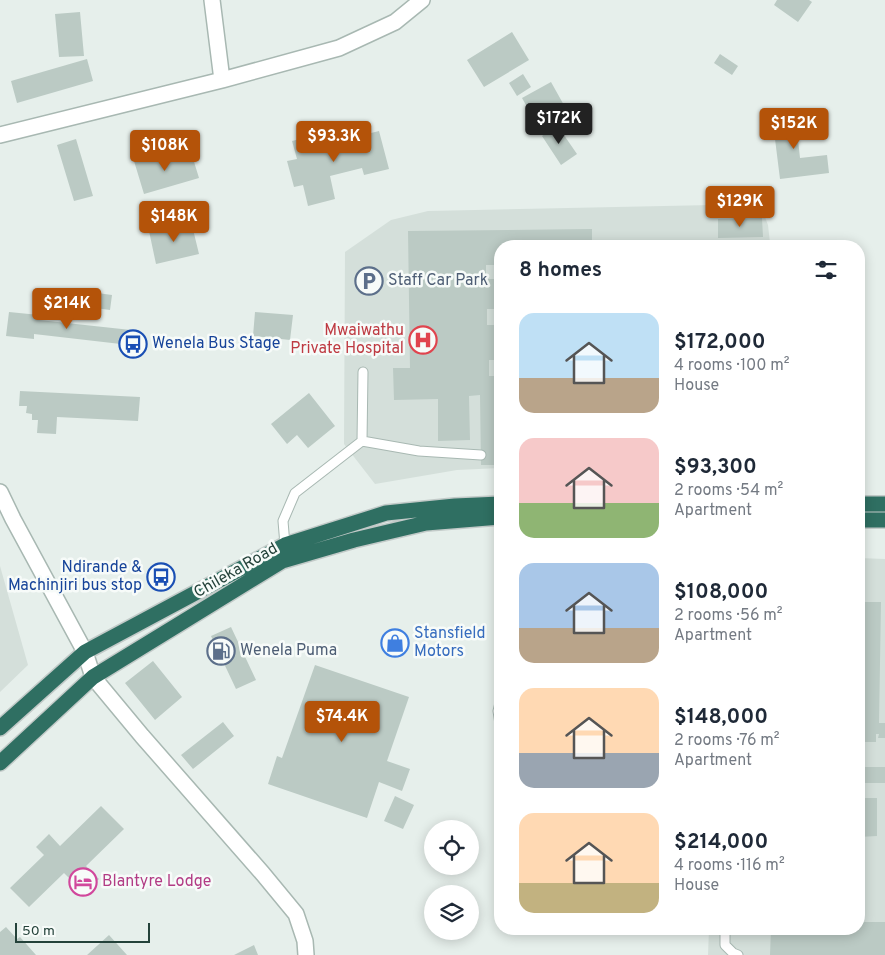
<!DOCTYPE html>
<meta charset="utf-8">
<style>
body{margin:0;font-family:Overpass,sans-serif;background:#f2f2f3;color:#1f2937;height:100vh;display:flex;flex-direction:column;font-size:19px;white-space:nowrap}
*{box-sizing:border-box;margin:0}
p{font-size:16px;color:#747a83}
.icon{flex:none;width:28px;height:28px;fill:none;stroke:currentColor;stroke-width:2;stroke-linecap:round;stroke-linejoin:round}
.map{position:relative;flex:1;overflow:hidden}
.drawer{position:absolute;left:494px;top:240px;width:371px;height:695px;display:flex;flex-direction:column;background:#fff;border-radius:20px;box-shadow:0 2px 12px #0003}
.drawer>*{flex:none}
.tools{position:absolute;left:424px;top:820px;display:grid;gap:10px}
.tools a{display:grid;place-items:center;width:55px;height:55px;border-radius:50%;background:#fff;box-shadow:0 2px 12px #0003;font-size:25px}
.scale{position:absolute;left:15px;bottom:12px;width:135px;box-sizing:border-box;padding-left:5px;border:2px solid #24423a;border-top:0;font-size:14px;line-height:18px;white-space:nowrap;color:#24423a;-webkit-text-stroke:4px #f7fbf9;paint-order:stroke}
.price{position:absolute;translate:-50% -42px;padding:0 11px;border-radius:5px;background:#b45309;color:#fff;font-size:16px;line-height:32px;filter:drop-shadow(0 1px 2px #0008)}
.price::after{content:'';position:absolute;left:50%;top:30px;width:15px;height:11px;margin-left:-8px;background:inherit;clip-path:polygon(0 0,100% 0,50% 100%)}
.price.active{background:#222;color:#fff}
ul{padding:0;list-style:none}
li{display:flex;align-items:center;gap:15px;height:125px;padding:0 25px}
li span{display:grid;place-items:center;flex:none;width:140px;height:100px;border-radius:15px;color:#555}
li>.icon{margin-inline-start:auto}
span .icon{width:60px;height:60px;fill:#fffc;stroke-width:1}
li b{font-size:21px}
h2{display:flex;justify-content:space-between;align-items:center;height:60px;padding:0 25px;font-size:21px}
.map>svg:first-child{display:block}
.built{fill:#d4dfda}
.building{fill:#bbcac4}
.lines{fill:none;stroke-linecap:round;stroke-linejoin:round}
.lane-casing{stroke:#a8b8b2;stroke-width:11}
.street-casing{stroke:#a8b8b2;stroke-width:18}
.highway-casing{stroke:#c2cac8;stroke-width:18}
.lane{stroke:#fff;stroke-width:9}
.street{stroke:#fff;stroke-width:15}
.highway{stroke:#2f6f62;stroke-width:15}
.labels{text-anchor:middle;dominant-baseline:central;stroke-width:5;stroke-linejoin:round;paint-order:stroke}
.service-label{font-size:16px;fill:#4e5e75;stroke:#f7fbf9;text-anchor:start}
.health-label{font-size:16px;fill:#be3a42;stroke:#f7fbf9;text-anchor:end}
.transit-label{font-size:16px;fill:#164399;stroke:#f7fbf9;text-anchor:start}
.street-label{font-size:16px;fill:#24423a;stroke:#f7fbf9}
.shop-label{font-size:16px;fill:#366cbe;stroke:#f7fbf9;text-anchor:start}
.hotel-label{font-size:16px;fill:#b23c85;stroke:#f7fbf9;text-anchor:start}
</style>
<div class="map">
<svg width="885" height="955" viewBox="0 0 885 955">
<rect width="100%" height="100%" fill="#e6efeb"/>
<path class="built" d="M760,204L768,225L770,243L781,246H500V468L457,470L375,484L344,444L345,252L391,220L428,211Z
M859,558L885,559V955H708L709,929H859Z
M0,566L28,665L0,692Z"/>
<path class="building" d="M777,0H809L812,2L798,22L774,5Z
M80,12L84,56L59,57L55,14Z
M512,32L529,60L484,87L467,60Z
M720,54L738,66L732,75L714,63Z
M87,59L93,81L17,103L11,81Z
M523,74L531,87L517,96L509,83Z
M551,82L565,107L536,123L522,98Z
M795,112L800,158L827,155L829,173L780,179L772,115Z
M557,125L577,154L561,165L542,136Z
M379,131L389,169L364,175L362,168L330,176L335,199L308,206L303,185L294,187L287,161L297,159L292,141L316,135L319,146Z
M76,139L93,196L74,201L57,145Z
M191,152L199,178L144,194L134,161L157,155L159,162Z
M762,218L763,237L718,238V219Z
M191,221L199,254L156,264L149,231Z
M592,229V246H500V265H486V279H500V309H487V325H500V360H489V376H500V465H481L480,395L469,396L470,440L438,441V399L394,400L393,368H410L408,231Z
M90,292L112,295L110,310L88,307Z
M9,312L39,315V320L140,331L138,346L34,334V339L6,336Z
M255,312L293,315L290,340L253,336Z
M20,391L140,397L138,421L57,417L56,434L37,433L38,420H32V414L26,413L27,406H19Z
M309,393L335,426L308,448L297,435L287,444L271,424Z
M859,597H862L860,650H859Z
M864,602H881L879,723H885V738H878L879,734H876V742H859V683H863Z
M231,627L256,680L236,689L211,636Z
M153,661L182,697L155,720L125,683Z
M315,665L409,697L387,761L410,769L402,791L379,782L367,818L268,784L277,756L282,758Z
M223,722L234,736L193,769L181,755Z
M859,767H885V783H859Z
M395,796L414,805L403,829L384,821Z
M859,798H877V836L859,837Z
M101,806L124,829L86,866L99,879L84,893L64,873L29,907L10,888L44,855L36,847L49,834L60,846Z
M859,922H885V955H770L771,929H859Z
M6,927L17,939L20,937L36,955H0V932Z
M109,935L127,955H87Z
M254,945L258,955H234Z"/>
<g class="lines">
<g class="lane-casing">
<path id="lane" d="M362,441L363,372
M285,549V545L283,521L295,493L362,441L419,451L481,455
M500,703L498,711L500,724
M725,929V945L733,953L738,955"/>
</g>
<g class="street-casing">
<path id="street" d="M212,0L222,80
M0,135L222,80L339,48L395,22L422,0
M0,492L13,519L85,652L93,677L142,736L263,874L296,914L305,941L306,955"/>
</g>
<g class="highway-casing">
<path id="highway" d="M859,504H885
M859,520H885
M0,728L85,652L285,545L386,513L455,506L500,504
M0,763L93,677L282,561L354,540L426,523L500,517"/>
</g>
<use href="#lane" class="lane"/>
<use href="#street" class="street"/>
<use href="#highway" class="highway"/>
</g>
<defs>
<g id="parking-ring" transform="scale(1.4375)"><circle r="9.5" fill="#f7fbf9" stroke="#5c6f8a" stroke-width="1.5"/><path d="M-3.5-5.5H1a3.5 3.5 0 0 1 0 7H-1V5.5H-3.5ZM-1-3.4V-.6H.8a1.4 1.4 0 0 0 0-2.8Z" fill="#5c6f8a"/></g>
<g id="hospital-ring" transform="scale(1.4375)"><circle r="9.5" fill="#f7fbf9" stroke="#e0444e" stroke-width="1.5"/><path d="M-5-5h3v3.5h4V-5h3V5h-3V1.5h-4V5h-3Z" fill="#e0444e"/></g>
<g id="bus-ring" transform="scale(1.4375)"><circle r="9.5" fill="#f7fbf9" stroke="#1a4fb4" stroke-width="1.5"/><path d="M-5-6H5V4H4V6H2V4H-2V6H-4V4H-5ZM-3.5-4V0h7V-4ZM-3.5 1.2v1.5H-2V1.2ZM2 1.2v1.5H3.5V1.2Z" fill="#1a4fb4"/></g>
<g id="shop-ring" transform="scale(1.4375)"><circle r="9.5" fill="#f7fbf9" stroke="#3f7fe0" stroke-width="1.5"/><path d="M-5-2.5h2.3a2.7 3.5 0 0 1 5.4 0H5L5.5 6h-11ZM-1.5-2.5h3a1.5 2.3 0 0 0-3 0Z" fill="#3f7fe0"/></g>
<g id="fuel-ring" transform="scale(1.4375)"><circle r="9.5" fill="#f7fbf9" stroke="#5c6f8a" stroke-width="1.5"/><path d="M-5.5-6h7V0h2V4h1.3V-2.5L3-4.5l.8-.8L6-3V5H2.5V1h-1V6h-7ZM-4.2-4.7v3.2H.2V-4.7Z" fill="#5c6f8a"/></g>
<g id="hotel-ring" transform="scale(1.4375)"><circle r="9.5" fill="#f7fbf9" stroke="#d1479c" stroke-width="1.5"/><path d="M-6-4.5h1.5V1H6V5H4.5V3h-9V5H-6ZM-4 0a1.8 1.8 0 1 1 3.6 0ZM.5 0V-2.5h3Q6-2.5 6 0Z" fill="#d1479c"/></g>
</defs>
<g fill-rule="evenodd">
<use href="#parking-ring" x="369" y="281"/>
<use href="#hospital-ring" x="423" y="340"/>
<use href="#bus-ring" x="133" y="344"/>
<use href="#bus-ring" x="161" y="577"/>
<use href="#shop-ring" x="395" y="643"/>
<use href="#fuel-ring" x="221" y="651"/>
<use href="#hotel-ring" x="83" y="882"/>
</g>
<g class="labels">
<g class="service-label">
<text x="388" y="281">Staff Car Park</text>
<text x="240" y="651">Wenela Puma</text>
</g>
<g class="health-label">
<text x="404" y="331">Mwaiwathu<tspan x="404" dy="18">Private Hospital</tspan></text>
</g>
<g class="transit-label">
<text x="152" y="344">Wenela Bus Stage</text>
<text x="142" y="568" text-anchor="end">Ndirande &amp;<tspan x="142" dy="18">Machinjiri bus stop</tspan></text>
</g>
<g class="street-label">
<text transform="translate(236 571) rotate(-30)">Chileka Road</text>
</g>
<g class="shop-label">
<text x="414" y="634">Stansfield<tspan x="414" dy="18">Motors</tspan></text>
</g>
<g class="hotel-label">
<text x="102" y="882">Blantyre Lodge</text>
</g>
</g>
</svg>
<div class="tools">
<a><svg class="icon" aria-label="locate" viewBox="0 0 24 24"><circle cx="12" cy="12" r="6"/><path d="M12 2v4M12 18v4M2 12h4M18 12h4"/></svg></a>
<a><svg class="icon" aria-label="layers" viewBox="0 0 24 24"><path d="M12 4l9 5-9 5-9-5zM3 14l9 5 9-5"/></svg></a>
</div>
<div class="scale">50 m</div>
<b class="price active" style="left:559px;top:145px">$172K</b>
<b class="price" style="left:794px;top:150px">$152K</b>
<b class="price" style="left:334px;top:163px">$93.3K</b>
<b class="price" style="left:165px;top:172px">$108K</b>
<b class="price" style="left:740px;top:228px">$129K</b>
<b class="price" style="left:174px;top:243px">$148K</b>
<b class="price" style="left:67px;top:330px">$214K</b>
<b class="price" style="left:342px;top:743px">$74.4K</b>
<section class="drawer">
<h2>8 homes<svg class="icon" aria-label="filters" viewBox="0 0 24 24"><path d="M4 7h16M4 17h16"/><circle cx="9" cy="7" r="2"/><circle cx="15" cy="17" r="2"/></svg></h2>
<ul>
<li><span style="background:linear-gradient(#bfe0f5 65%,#b9a48a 0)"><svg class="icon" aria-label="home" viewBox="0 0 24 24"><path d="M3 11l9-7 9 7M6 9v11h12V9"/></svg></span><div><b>$172,000</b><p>4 rooms · 100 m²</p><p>House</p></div></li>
<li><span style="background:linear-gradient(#f6c9c9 65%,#8fb573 0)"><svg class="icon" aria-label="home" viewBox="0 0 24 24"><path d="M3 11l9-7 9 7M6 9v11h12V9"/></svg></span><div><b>$93,300</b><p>2 rooms · 54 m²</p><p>Apartment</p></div></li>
<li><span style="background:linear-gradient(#a9c7e8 65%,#b9a48a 0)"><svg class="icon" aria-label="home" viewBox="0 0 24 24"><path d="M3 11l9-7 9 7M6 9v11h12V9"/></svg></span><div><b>$108,000</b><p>2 rooms · 56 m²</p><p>Apartment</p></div></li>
<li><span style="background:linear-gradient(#ffd9b3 65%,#9aa5b1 0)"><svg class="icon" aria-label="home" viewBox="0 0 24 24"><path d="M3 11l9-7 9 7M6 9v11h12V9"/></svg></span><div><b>$148,000</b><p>2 rooms · 76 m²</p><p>Apartment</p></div></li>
<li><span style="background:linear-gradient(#ffd9b3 70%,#c2b280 0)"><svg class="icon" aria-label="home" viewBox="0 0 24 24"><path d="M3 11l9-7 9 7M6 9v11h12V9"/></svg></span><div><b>$214,000</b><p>4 rooms · 116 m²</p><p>House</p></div></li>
</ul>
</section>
</div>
